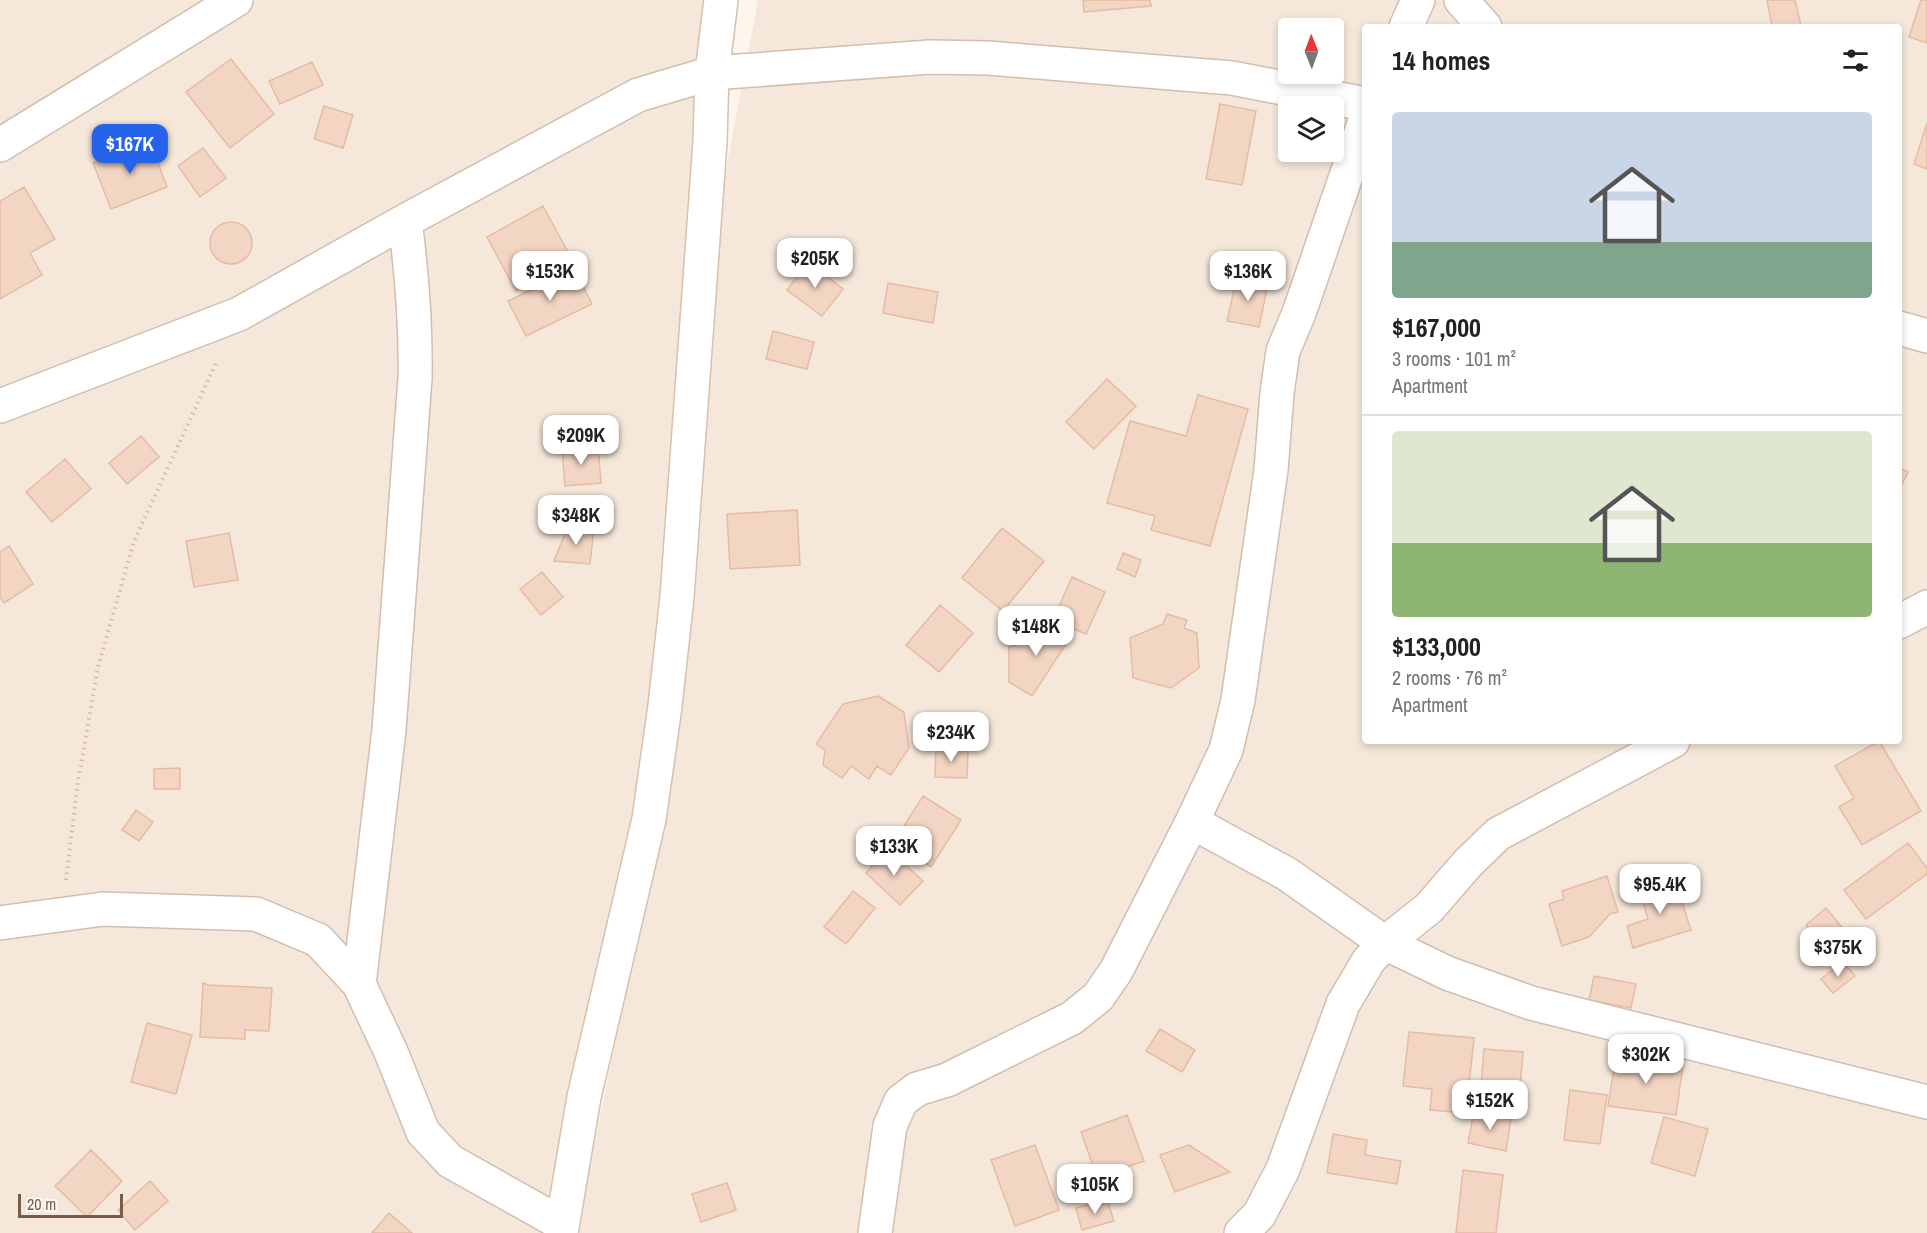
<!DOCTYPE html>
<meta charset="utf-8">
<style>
body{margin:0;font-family:"Archivo Narrow",sans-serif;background:#f2f2f2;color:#222;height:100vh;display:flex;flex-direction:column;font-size:22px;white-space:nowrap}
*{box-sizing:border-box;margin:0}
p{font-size:20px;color:#767676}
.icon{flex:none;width:33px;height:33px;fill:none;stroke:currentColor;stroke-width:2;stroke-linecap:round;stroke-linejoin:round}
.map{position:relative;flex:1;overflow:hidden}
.panel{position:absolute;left:1362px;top:24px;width:540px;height:720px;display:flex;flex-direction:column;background:#fff;border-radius:6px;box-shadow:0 3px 9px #0003}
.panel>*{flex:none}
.needle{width:39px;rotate:359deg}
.fabs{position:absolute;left:1278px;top:18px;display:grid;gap:12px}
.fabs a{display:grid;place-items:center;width:66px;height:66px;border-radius:6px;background:#fff;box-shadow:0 3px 9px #0003;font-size:30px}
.scale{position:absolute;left:18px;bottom:15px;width:105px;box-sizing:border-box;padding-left:6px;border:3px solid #7a5c4d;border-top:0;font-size:16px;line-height:21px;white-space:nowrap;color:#7a5c4d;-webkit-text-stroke:4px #fffaf3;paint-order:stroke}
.price{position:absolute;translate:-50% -51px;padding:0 14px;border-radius:12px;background:#fff;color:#222;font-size:20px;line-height:39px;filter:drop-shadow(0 2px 3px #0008)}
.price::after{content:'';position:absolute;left:50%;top:36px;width:18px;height:14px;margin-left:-9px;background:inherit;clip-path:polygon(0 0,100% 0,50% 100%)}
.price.current{background:#2563eb;color:#fff}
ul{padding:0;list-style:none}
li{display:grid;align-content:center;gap:12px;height:318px;padding:0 30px}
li+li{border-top:2px solid #e0e0e0}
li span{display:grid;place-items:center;height:186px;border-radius:6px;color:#555}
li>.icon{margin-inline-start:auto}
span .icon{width:108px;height:108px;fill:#fffc;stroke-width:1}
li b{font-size:26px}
h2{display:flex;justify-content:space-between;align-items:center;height:72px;padding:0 30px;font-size:26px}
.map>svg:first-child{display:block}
.residential{fill:#f5e8da;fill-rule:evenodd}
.building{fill:#f3d5c3;stroke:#e6bba3;stroke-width:1.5}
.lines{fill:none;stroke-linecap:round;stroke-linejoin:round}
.street-casing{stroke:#d1beb0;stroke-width:36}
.secondary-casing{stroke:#d6c0b0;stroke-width:36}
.path{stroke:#d9b8a5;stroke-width:4;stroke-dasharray:1.5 4.5;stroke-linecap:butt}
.street{stroke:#fff;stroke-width:33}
.secondary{stroke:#fff;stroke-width:33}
</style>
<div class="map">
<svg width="1927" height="1233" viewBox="0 0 1927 1233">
<rect width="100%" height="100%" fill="#fdf6ec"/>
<path class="residential" d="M0,0H721L698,319L758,0H1927V1233H576L669,780L677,597L561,1233H0ZM1365,27H1899V741H1365ZM1288,28H1334V74H1288ZM1288,106H1334V152H1288Z"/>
<path class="building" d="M1083,0H1150L1151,6L1084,12Z
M1767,0H1795L1801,26L1772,27Z
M1921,0H1927V43L1909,37Z
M231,59L274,114L230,148L186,92Z
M312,62L323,85L280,104L269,81Z
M1220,104L1256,111L1242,185L1206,179Z
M324,106L353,115L343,148L314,139Z
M1927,123V169L1914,164Z
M150,141L167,187L111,209L93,163Z
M203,148L226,178L200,197L178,166Z
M24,187L55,239L30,253L42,275L0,299V201Z
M543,206L569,254L540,269L544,277L516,291L487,237Z
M210 243a21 21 0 1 1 42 0a21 21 0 1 1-42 0Z
M808,262L843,289L822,316L787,290Z
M574,269L592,304L526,336L508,301Z
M1237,277L1268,284L1259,327L1227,321Z
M888,283L938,292L933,323L883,313Z
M773,331L814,342L807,369L766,359Z
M1107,379L1136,406L1094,449L1066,422Z
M1198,395L1248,409L1210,546L1151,530L1155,516L1107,503L1130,421L1186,436Z
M141,436L159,457L127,484L109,463Z
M598,446L601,483L565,486L562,448Z
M65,459L91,489L52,522L26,492Z
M1899,468L1908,472L1899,490Z
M797,510L800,565L730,569L727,514Z
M568,526L594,528L590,564L554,561Z
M1002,528L1044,561L1003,611L962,578Z
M229,533L238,580L194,587L186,541Z
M9,546L33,584L4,603L0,597V552Z
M1123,553L1141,560L1135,577L1117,569Z
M542,572L563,597L541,615L520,589Z
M1072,577L1105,592L1086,634L1053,620Z
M940,605L973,633L939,672L906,645Z
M1167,614L1187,620L1184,628L1197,633L1199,668L1171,688L1133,678L1130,638L1163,624Z
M1045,619L1072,635L1032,696L1009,682V647L1031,640Z
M878,696L904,712L909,748L891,775L877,766L869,779L851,766L842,778L823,765L825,750L816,744L843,704Z
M1879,741L1921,811L1862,845L1839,807L1854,798L1835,766Z
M936,747L968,749L967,778L935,777Z
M180,768V789H154V769Z
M923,796L961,820L931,867L893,843Z
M136,810L153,822L139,841L122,830Z
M1908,843L1927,868V874L1866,919L1844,890Z
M888,849L923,881L900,905L866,873Z
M1607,876L1618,912L1610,914L1589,937L1562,946L1549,904L1564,899L1562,891Z
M1674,878L1691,930L1633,948L1627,926L1648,919L1639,889Z
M853,891L875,908L846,944L824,927Z
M1826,908L1854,942L1834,959L1806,925Z
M1843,962L1855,976L1833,993L1821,979Z
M1594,976L1636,984L1631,1008L1589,1000Z
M203,983L208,985L272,988L269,1031L245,1030V1039L200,1037Z
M147,1023L192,1035L176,1094L131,1082Z
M1160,1029L1195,1050L1182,1072L1146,1051Z
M1409,1032L1474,1038L1466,1113L1430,1110L1432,1089L1403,1086Z
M1484,1049L1523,1052L1519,1100L1480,1097Z
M1616,1055L1683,1065L1676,1115L1608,1106Z
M1570,1090L1607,1095L1600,1144L1564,1140Z
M1474,1111L1511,1118L1506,1151L1468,1143Z
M1127,1115L1144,1161L1097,1177L1081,1132Z
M1664,1117L1708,1129L1695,1176L1651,1163Z
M1333,1134L1367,1140L1365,1155L1401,1161L1397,1184L1327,1173Z
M1035,1145L1059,1210L1015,1226L991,1160Z
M1189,1145L1230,1172L1175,1192L1160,1155Z
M91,1150L122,1181L87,1217L55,1186Z
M1463,1170L1503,1175L1496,1233H1456Z
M150,1181L168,1201L135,1230L118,1210Z
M727,1183L736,1210L701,1222L692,1194Z
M1107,1199L1114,1221L1082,1230L1076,1208Z
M389,1213L412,1233H372Z"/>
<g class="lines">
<g class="street-casing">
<path id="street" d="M1461,0L1485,27
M1406,27L1418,0
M0,145L236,0
M1899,328L1927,336
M0,406L239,314L405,221L638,95L712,73L930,57L988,58L1232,78L1365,104
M1899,622L1927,607
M1192,822L1287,874L1385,943L1447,973L1531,1003L1927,1102
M0,923L103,909L256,914L318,940L359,984L391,1052L423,1132L450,1161L562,1224
M359,984L389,730L415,378C416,324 412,274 405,221
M875,1233L890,1126L901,1101L917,1089L947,1080L1072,1018L1098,997L1116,971L1192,822L1226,750L1238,700L1271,470L1277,393L1283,351L1299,313L1365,121
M1241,1233L1259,1215L1283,1169L1343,1004L1369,960L1385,943L1429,908L1468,863L1498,834L1673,741"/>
</g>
<g class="secondary-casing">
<path id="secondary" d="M561,1233L584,1097L649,819L665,706L677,597L710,142L712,73L721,0"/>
</g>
<path class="path" d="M66,880L78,782L98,667L134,541L217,361"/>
<use href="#street" class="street"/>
<use href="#secondary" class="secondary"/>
</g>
</svg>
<div class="fabs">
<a><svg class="needle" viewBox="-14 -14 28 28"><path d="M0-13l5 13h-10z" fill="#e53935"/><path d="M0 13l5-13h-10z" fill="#767676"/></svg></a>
<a><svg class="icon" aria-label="layers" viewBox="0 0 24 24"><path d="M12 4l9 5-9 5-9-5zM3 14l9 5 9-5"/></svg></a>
</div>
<div class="scale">20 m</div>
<b class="price current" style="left:130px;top:175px">$167K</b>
<b class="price" style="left:815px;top:289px">$205K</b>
<b class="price" style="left:550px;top:302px">$153K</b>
<b class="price" style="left:1248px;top:302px">$136K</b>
<b class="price" style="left:581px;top:466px">$209K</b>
<b class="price" style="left:576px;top:546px">$348K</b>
<b class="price" style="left:1036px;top:657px">$148K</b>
<b class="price" style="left:951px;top:763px">$234K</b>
<b class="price" style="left:894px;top:877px">$133K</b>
<b class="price" style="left:1660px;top:915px">$95.4K</b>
<b class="price" style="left:1838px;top:978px">$375K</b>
<b class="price" style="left:1646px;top:1085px">$302K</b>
<b class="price" style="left:1490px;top:1131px">$152K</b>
<b class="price" style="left:1095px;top:1215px">$105K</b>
<section class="panel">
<h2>14 homes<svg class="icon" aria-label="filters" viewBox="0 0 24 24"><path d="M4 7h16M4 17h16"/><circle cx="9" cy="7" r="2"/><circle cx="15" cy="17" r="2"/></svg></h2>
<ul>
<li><span style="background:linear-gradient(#c9d6e8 70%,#7fa58c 0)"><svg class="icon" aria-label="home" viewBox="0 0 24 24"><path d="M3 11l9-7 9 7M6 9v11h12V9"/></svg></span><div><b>$167,000</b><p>3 rooms · 101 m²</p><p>Apartment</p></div></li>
<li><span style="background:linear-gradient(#dfe7d0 60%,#8fb573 0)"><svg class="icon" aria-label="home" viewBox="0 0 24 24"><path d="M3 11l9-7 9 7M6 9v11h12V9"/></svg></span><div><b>$133,000</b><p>2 rooms · 76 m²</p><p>Apartment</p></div></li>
</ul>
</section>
</div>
